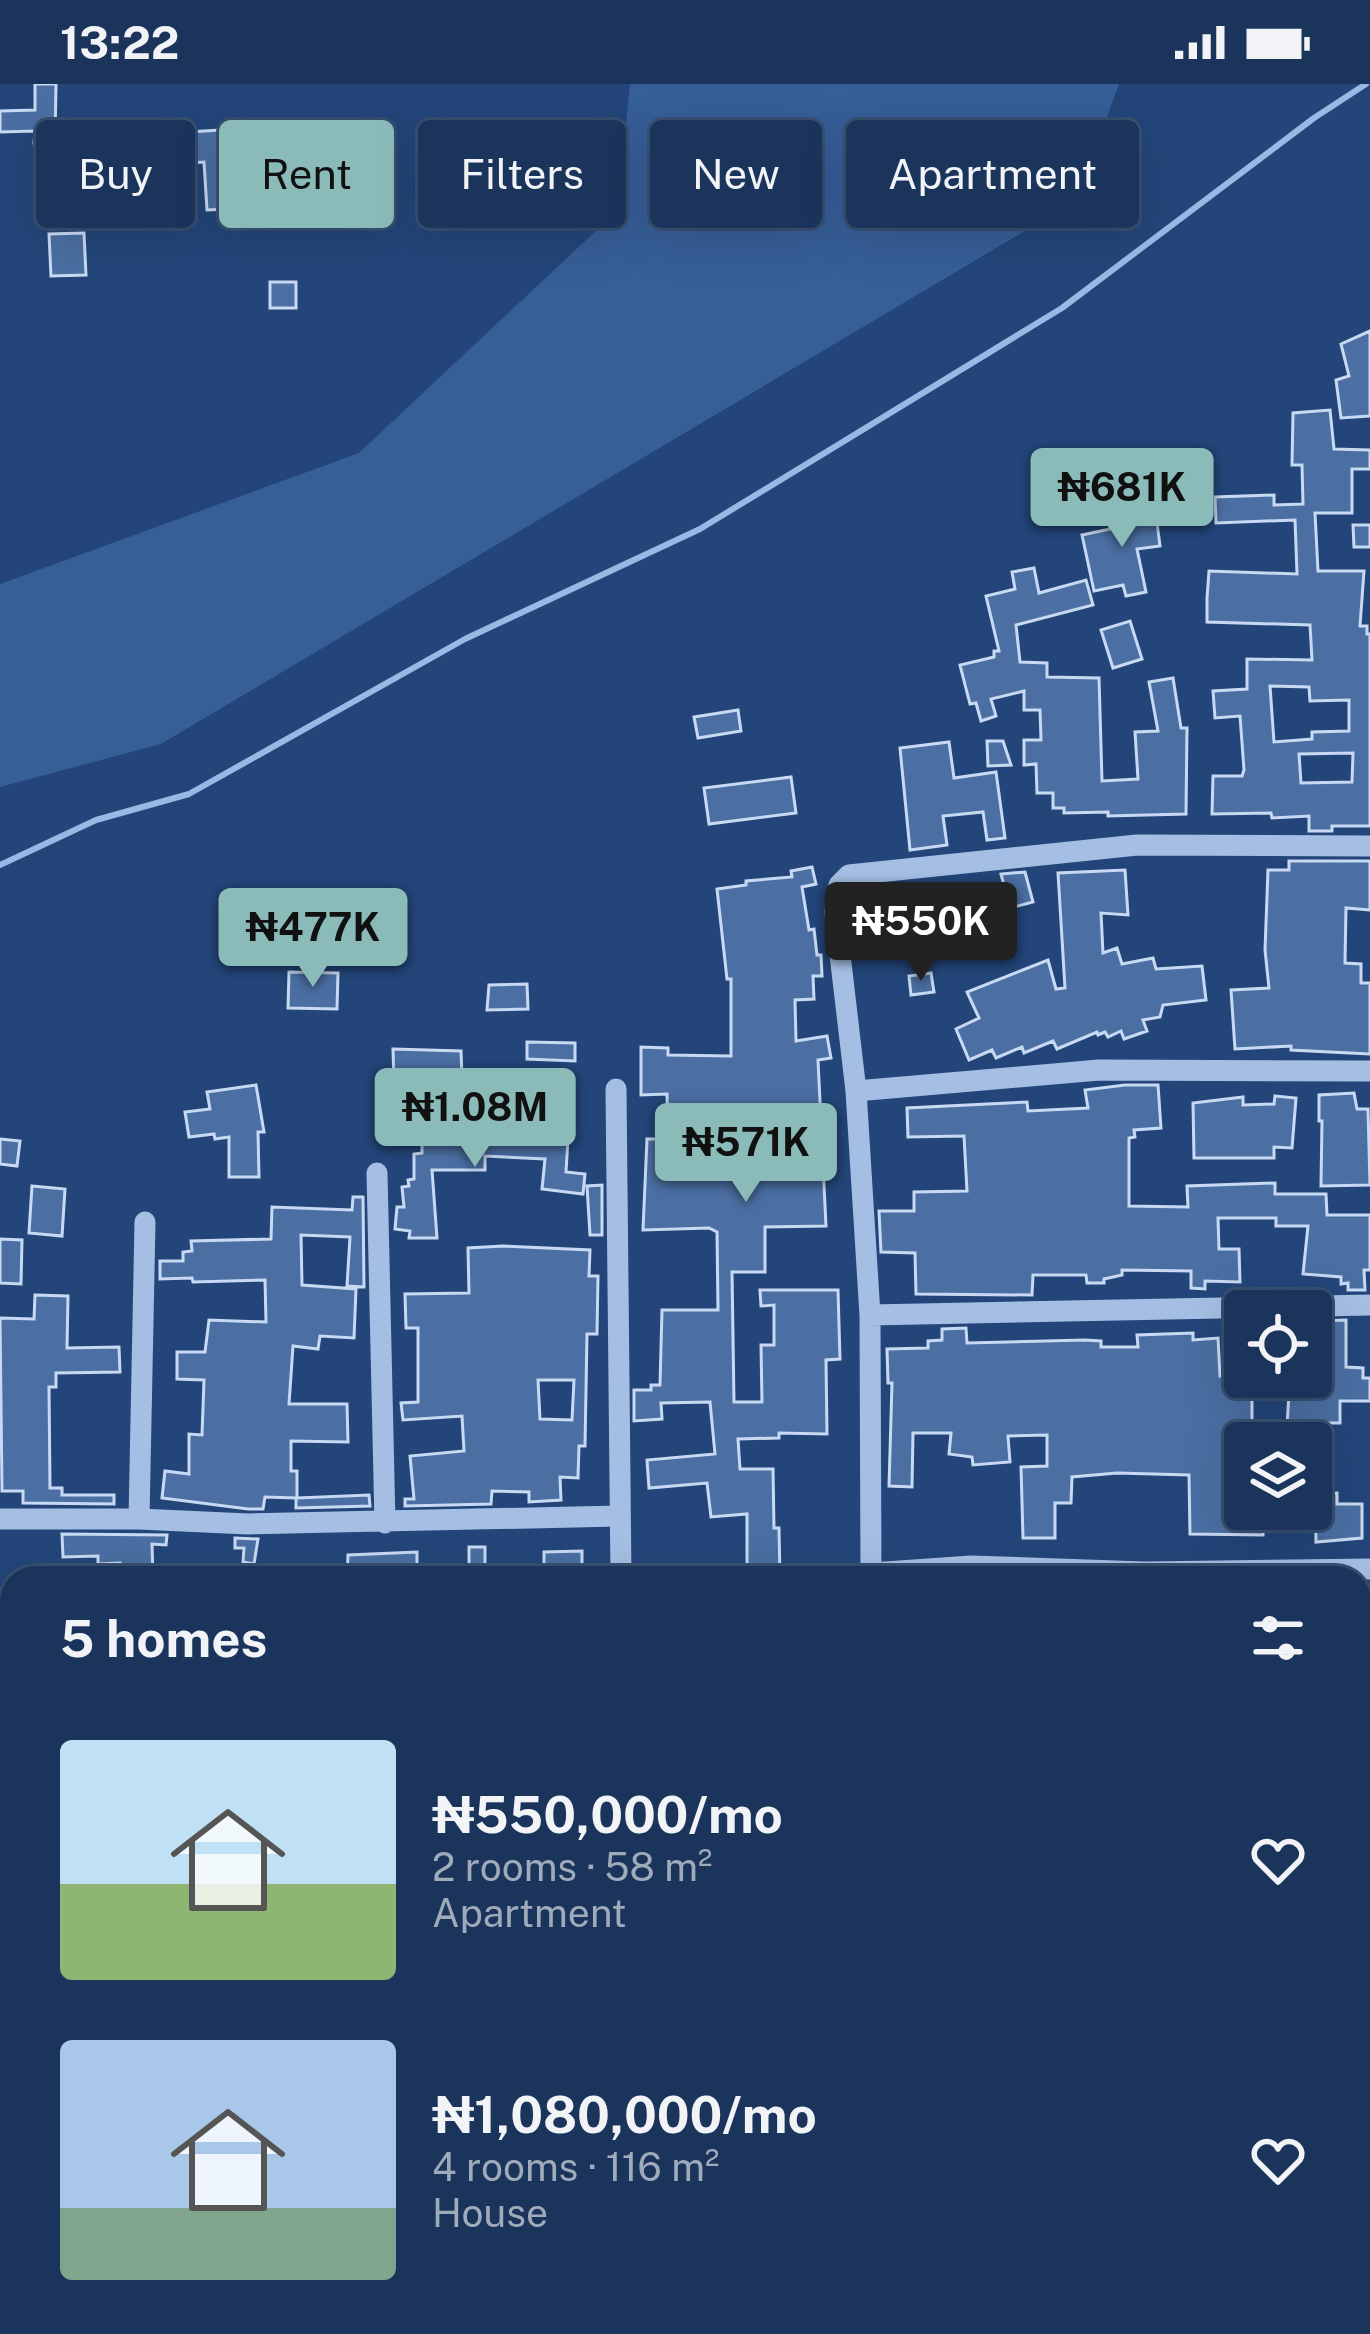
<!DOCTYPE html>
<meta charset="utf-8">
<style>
body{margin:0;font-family:"Public Sans",sans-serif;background:#233c61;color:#f1f3f6;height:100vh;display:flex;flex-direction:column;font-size:45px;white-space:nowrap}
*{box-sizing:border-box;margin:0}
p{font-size:39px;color:#9faabb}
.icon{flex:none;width:66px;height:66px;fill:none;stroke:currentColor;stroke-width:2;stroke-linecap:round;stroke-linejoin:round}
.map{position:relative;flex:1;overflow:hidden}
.panel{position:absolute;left:0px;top:1482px;width:1371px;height:768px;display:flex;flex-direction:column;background:#1a345b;border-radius:36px 36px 0 0;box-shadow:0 12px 48px #0002,0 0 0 3px #384f71}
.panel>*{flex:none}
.guide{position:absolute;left:36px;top:36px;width:1299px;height:108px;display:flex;gap:24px}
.controls{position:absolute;left:1224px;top:1206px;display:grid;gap:24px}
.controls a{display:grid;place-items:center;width:108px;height:108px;border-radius:12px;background:#1a345b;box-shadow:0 12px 48px #0002,0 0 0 3px #384f71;font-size:60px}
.price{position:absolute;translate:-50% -102px;padding:0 27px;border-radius:12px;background:#8bbbb9;color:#111;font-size:39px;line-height:78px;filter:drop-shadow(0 3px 6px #0008)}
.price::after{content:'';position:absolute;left:50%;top:72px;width:36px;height:27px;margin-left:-18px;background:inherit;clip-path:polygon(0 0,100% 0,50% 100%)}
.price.selected{background:#222;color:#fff}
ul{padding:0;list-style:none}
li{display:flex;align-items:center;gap:36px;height:300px;padding:0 60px}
li span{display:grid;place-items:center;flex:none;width:336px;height:240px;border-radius:12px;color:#555}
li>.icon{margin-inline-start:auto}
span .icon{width:144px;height:144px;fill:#fffc;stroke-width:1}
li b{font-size:51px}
h2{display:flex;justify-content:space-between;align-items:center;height:144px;padding:0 60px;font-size:51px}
.tag{padding:0 42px;border-radius:12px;background:#1a345b;box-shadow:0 12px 48px #0002,0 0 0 3px #384f71;font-size:42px;line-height:108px}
.tag.selected{background:#8bbbb9;color:#111}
.status{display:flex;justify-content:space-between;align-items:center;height:84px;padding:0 60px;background:#1a345b;direction:ltr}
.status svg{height:33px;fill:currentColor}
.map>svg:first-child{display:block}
.green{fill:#365e97}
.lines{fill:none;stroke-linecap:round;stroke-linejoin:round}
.stream{stroke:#99b9e5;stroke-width:6}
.building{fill:#4b6fa3;stroke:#c8daf3;stroke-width:3;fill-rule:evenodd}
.minor{stroke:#a5bfe4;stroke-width:21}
</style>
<div class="status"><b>13:22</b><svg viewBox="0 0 49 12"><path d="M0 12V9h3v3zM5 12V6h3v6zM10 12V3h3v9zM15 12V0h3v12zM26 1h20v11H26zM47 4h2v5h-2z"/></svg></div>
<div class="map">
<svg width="1370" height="2250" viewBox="0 0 1370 2250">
<rect width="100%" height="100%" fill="#234579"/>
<path class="green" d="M630,0H1119L1077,116L161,660L0,703V500L359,369L617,127Z"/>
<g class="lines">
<path class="stream" d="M0,781L96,736L189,710L465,555L700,445L1062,224L1314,34L1366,0"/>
</g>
<path class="building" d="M35,0H56L54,112H37L39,59H34L35,47L0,48V27L35,26Z
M281,42L283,79L250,81L253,124L207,126L204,78L190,79L189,48Z
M84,149L86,191L51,192L49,150Z
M270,198H296V224H270Z
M1370,247V332L1341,334L1336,296L1349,292L1341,260Z
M1330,326L1334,365L1370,366V385H1352V429H1315L1318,487H1364L1360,542H1367V550H1370V742H1332V747H1309V732L1272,734L1271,729L1212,730L1213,692H1242L1244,686L1240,632L1215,634L1213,607L1247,605V575L1312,576L1310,541L1207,538V514L1209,487L1297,490L1295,436L1216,439L1215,413L1274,411V421L1303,420L1302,381H1292L1293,329ZM1270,602L1309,603L1310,617L1349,616V647L1312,648V655L1274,658ZM1353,669L1352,698L1301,699L1299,670Z
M1155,423L1160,462L1137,465L1146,508L1126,512L1123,501L1094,507L1082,451L1110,445L1108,428Z
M1353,441H1370V463H1354Z
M1034,484L1039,509L1086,496L1093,521L1016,541L1020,578L1047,579V593L1099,594L1102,697L1138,695L1135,648L1158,647L1149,598L1173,594L1181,644H1187L1186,730L1108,732V728L1064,729V724H1053V709H1037L1036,680L1024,681V656H1041L1040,626H1024V607L991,615L996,632L981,637L976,619L970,620L960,581L994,573V567H999L986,512L1015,505L1012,488Z
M1130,537L1142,575L1113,584L1101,546Z
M738,626L741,647L698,654L694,633Z
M987,657H1003L1011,681L988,682Z
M949,658L954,694L996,688L1005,754L987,756L983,728L943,732L947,761L910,766L900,664Z
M791,693L796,729L709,740L704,704Z
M1289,777H1370V826L1346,824L1345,879L1361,880V899H1370V970L1291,966V962L1235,965L1231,906L1269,904L1265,866L1268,786H1289Z
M812,783L816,800L802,803L809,846L814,845L817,871H821L822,892H813L814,915L795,916L796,957L827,952L831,974L818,976L826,1142L765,1143V1188H732L734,1318H762L761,1261H774V1221L761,1222L760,1206H838L840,1275L826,1276L827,1350L779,1349V1354L738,1355L740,1385H773L774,1444H779L780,1494H747V1430L711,1433L707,1399L649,1404L647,1376L715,1370L710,1318L661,1319L662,1335L634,1337V1306H651V1301H660L662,1226H718L717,1148L709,1144L643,1146L647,1055H668L667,1010L641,1011V963L668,964V971L731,972V895H727L717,805L746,801V797L792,793L791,787Z
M1125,786L1128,831L1101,829L1103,869L1117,864L1122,880L1153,874L1156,885L1202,882L1206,916L1163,921L1160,933L1143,936L1147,947L1124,955L1121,947L1108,953L1105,948L1098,951L1097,948L1057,965L1053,957L1024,969L1022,963L996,974L992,966L969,976L956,945L979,934L967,908L1048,876L1056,905L1065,904L1058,789Z
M1025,788L1033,818L1010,824L1001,790Z
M289,888L338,889L337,925L288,924Z
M931,889L934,908L911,911L909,892Z
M527,900L528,925L487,926L489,901Z
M527,958L575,959V977L527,975Z
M393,965L461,967L462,993L411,995V999L394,1000Z
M256,1001L264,1048H258L259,1093H229V1053L215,1055L214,1050L189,1053L185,1028L210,1025L207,1008Z
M1125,1001H1158L1161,1044L1134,1046L1135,1053L1129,1054V1122L1188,1123L1187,1102L1275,1099V1110H1326L1327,1131H1370V1186H1364L1365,1206H1348V1199L1341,1200V1193L1303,1190L1308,1142H1276V1134H1218L1219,1165H1239L1240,1198L1205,1197V1205L1191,1204V1187L1122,1186V1191L1104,1195V1199H1087L1086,1191H1033L1032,1211L916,1210L915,1169L881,1168L879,1127H914V1108L967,1107L964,1052L908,1053L907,1024L1027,1018L1028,1027L1088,1024L1085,1006Z
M1354,1009L1357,1025H1368L1370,1101L1321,1102L1322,1037H1319V1011Z
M1275,1012L1296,1014L1292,1064L1274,1063V1074H1194L1193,1019L1243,1013V1021L1274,1020Z
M422,1047H484V1051L568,1055L566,1088L585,1090L583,1110L542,1105L545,1075L485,1072V1086H432L437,1154H409L410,1147L395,1145L397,1123H404L402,1103L409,1102L408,1096L414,1095V1070L422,1069Z
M0,1055L20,1057L17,1082L0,1080Z
M602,1101V1151H590L587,1102Z
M32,1102L65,1105L62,1152L29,1149Z
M353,1113H363L364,1203L347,1202L350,1153L301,1151L302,1201L356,1205L354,1254L320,1252L318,1265L293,1262L289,1320H347L348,1358L291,1357V1387H297V1414L369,1411L370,1422L296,1424V1414L265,1413L263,1425H248L162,1414L165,1387L189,1390V1350L202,1351L204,1296L177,1295V1268H205L209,1236L266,1238L265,1196L193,1198L192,1194L160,1195V1177H183V1168L192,1167L191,1157L271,1155L272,1123L352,1126Z
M0,1155L22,1156L21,1200L0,1199Z
M503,1162L590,1166L589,1192H598L597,1250H587L585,1362H579L578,1394L560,1393L561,1416L529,1418V1408L492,1407L491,1420L405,1422V1415H414L410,1372L464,1367L462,1332L403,1336L401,1319L418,1318V1244H406L405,1210L469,1209L468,1164ZM538,1296H574L572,1336L540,1335Z
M35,1211L68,1212L67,1264L119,1263L120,1288L56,1289V1303H49L50,1404H62V1411H114V1420L23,1419V1407H2L0,1234L34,1235Z
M1346,1236V1283L1363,1284V1294H1370V1317H1340V1339H1314L1313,1360L1286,1358L1290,1293H1311V1250H1318V1237Z
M966,1244L967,1259L1084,1256L1101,1257V1263H1138L1137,1251L1193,1249V1256L1218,1254L1220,1292L1252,1293V1347H1245V1425H1264L1263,1451L1190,1450L1189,1391L1117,1389L1072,1393L1071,1419H1055V1454H1023L1021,1383L1047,1382V1351L1008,1352L1010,1378L973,1381L972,1373L949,1370L951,1349H913L912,1403L889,1402L892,1299H888L887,1265L928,1264V1257L942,1256V1245Z
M1337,1409V1420H1362V1454L1316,1458L1315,1410Z
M62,1450L167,1451L166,1461L152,1460L153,1494H120V1479L98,1480V1472L63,1473Z
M235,1454L258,1455L254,1480L243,1478L244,1464H235Z
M469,1463H485V1494H469Z
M582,1467V1494H544V1468Z
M417,1468V1494H347L348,1471Z"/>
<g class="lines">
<path class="minor" d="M616,1005L621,1494
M856,1007L1099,986L1370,987
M377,1089L385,1439
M870,1231L1370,1221
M0,1435H139L248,1440L620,1432
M139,1435L145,1138
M871,1489L971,1482L1144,1488L1370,1485
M871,1494L870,1231L856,1007L835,828L839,801L849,791L1137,761L1370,762
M1359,1754L1370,1739
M1359,1886L1370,2039
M0,1909H12
M0,2016H12
M0,2213L12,2212
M297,2238L298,2250
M657,2238V2250
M892,2238V2250
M1137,2238V2250
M407,2249L408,2238"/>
</g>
</svg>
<div class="controls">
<a><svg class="icon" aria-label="locate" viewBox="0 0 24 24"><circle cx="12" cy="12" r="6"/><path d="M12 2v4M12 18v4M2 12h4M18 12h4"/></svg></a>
<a><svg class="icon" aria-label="layers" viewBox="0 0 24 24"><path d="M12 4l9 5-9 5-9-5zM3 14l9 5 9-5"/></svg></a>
</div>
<b class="price" style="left:1122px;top:466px">₦681K</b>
<b class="price selected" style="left:921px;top:900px">₦550K</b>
<b class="price" style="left:313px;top:906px">₦477K</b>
<b class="price" style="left:475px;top:1086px">₦1.08M</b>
<b class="price" style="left:746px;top:1121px">₦571K</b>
<div class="guide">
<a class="tag">Buy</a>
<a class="tag selected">Rent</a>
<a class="tag">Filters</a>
<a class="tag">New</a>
<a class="tag">Apartment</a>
</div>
<section class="panel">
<h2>5 homes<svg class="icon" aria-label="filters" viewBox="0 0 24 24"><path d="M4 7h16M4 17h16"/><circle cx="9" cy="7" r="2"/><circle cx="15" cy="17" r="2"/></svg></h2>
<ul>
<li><span style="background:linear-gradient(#bfe0f5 60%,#8fb573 0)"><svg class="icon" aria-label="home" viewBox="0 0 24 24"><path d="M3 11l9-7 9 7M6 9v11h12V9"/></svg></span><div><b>₦550,000/mo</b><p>2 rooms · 58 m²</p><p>Apartment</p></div><svg class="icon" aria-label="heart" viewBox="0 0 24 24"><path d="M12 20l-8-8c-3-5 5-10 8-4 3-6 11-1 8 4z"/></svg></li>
<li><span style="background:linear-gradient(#a9c7e8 70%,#7fa58c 0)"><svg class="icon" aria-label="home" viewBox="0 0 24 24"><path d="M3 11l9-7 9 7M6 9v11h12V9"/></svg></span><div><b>₦1,080,000/mo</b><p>4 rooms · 116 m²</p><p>House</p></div><svg class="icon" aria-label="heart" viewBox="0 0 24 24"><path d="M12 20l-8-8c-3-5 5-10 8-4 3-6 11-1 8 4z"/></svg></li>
</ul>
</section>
</div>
